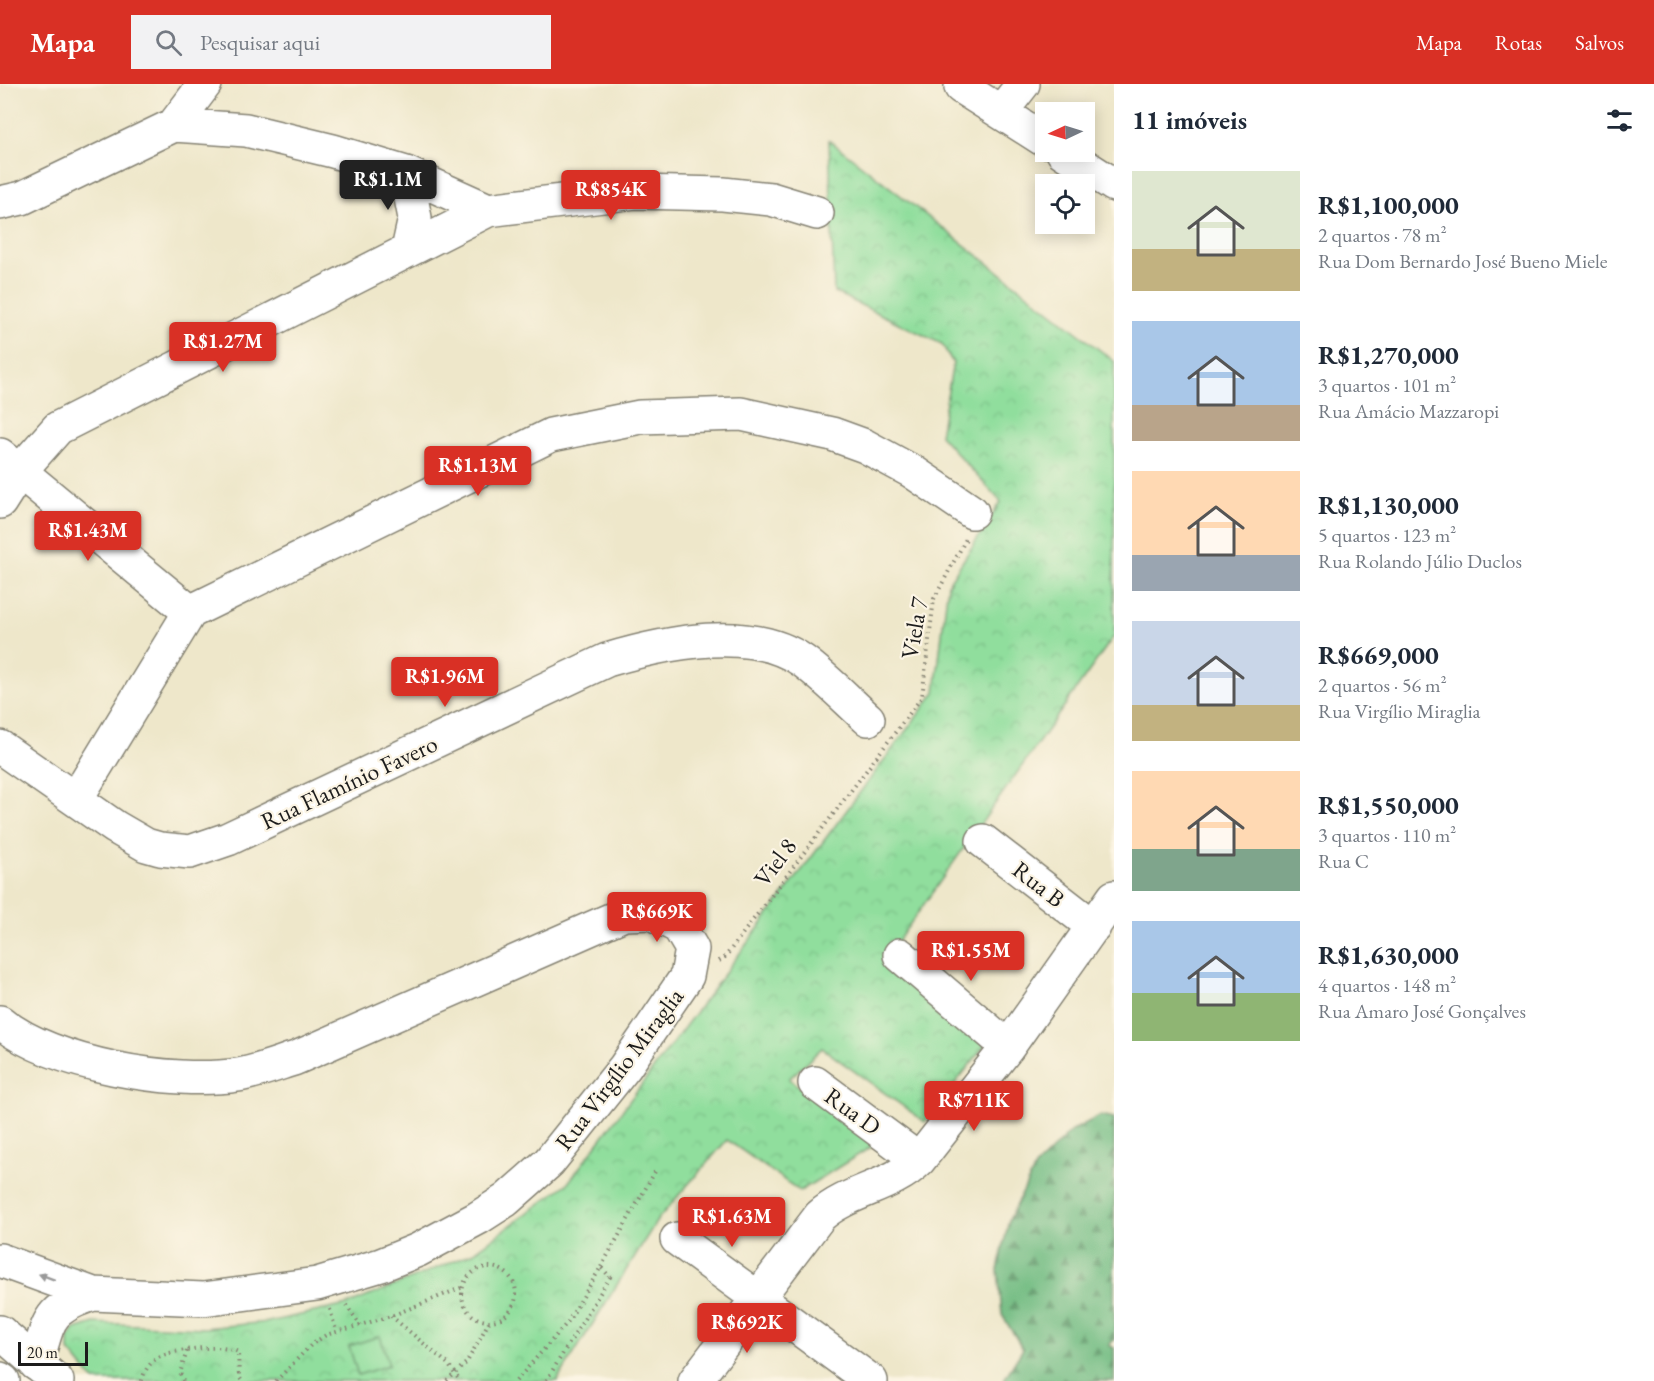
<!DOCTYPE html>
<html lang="pt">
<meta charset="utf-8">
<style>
body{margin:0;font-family:"EB Garamond",serif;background:#f2f2f3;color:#1f2937;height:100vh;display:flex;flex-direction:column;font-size:22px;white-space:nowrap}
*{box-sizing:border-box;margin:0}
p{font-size:20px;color:#747a83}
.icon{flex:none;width:33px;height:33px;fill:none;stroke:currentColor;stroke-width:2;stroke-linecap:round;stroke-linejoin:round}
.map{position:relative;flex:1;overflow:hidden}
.drawer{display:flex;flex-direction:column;background:#fff;width:540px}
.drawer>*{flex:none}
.needle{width:39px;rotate:266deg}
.tools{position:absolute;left:1035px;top:18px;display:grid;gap:12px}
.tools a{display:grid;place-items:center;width:60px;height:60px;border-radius:0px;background:#fff;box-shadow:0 3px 15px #0003;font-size:30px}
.scale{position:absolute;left:18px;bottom:15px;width:70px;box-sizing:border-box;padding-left:6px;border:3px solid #1c1c1c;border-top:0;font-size:16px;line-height:21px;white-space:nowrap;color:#1c1c1c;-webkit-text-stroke:4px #fcf5e5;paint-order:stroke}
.price{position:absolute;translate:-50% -51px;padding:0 14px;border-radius:6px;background:#d93025;color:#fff;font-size:20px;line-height:39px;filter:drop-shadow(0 2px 3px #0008)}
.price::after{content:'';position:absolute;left:50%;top:36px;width:18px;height:14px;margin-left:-9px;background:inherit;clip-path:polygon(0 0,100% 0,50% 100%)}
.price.active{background:#222;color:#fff}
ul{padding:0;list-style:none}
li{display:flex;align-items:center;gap:18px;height:150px;padding:0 18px}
li span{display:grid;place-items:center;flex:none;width:168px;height:120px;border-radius:0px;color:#555}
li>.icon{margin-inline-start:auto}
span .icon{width:72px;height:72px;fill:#fffc;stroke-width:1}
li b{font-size:26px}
h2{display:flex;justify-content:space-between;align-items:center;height:72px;padding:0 18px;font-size:26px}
header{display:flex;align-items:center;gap:36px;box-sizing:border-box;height:84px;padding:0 30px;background:#d93025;color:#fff}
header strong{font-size:28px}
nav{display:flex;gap:33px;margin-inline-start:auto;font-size:21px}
.search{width:420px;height:54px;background:#f2f2f3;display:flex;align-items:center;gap:15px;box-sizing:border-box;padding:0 21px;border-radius:0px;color:#747a83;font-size:22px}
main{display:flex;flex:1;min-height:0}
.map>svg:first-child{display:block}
.forest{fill:url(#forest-firs);stroke:#486c50;stroke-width:1.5}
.park{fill:url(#park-crowns);stroke:#567d5c;stroke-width:1.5}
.pitch{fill:#90de9d;stroke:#567d5c;stroke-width:1.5}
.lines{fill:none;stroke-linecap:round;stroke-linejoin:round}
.minor-casing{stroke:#858273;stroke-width:36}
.major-casing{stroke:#858273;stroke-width:36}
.path{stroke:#858273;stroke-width:4;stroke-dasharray:1.5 4.5;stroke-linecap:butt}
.minor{stroke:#fff;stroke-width:33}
.major{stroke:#fff;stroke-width:33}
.oneway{fill:#999}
.labels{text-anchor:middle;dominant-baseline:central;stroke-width:4.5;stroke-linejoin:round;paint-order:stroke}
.street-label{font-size:24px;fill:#1c1c1c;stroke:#fcf5e5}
</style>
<header>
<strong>Mapa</strong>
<div class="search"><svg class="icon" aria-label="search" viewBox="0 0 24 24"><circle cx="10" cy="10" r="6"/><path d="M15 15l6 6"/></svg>Pesquisar aqui</div>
<nav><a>Mapa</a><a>Rotas</a><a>Salvos</a></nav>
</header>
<main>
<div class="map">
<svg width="1114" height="1297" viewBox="0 0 1114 1297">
<defs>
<pattern id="forest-firs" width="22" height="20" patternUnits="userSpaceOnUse" patternTransform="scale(1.5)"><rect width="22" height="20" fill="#74bd84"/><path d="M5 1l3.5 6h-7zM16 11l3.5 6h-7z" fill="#5e996b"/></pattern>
<pattern id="park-crowns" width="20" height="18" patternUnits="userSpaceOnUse" patternTransform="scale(1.5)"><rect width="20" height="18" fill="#90de9d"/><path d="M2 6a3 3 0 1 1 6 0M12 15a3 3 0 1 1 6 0" fill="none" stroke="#7cbe87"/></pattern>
</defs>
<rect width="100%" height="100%" fill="#fcf5e5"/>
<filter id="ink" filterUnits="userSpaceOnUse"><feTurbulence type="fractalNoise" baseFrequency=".0167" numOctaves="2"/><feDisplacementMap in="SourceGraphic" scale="12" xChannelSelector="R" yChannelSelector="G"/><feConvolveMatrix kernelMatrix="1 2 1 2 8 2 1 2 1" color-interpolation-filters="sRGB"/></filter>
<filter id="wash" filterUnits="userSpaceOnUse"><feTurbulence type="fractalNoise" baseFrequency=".008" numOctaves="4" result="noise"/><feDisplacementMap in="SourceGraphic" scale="24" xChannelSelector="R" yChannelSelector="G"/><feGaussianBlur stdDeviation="1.35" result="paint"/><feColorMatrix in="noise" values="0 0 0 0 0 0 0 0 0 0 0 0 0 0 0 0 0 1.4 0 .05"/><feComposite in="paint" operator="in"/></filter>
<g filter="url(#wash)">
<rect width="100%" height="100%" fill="#eee7ca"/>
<path class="forest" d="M1101,1031L1114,1034V1256L1109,1261L1114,1264V1297H1003L1023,1265L1002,1231L998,1186L1009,1136L1036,1082L1071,1047Z"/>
<path class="park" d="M829,56L1114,277V552L883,878L986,960L925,1038L822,964L789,995L876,1060L800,1107L727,1056L658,1135L557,1297H94L69,1267V1253L75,1245L94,1239L204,1244L268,1238L347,1221L473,1169L568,1099L935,608L948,500L1001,418L940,351L953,279L942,260L834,208Z"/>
<path class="pitch" d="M380,1252L389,1281L358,1291L349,1262Z"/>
</g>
<g filter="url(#ink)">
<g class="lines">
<g class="minor-casing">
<path id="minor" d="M961,3L1046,57
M1001,28L1023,0
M174,41L205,0
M1063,68L1114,101
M406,89L415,134L408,166
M0,119L22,114L174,41L246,46L333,67L406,89L488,126
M0,371L190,528
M0,418L19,388L58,344L488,126L636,108L723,110L771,115L817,129
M0,663L115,743L146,761L160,765L190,768L228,755L607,576C664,559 750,540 803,577C826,594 847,616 868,635
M76,715L190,528L551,351L640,333L741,330L832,350L865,362L913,388L972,428
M983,757L1094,843
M900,871L1008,963
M0,938C53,981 172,1001 238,991C257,988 277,980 296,974L624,830L651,829L679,843L692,865L687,892L625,983L549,1078L506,1116L478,1134L418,1166L381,1181L317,1200L203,1215L93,1210L0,1176
M815,999L919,1076
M677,1155L871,1297
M36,1280C50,1236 45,1226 93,1210
M695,1297L820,1132C849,1106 891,1104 919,1076L1008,963L1114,813"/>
</g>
<g class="major-casing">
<path id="major" d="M0,1248L57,1297
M0,1295L3,1297"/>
</g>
<path class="path" d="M719,877L725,873L922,613L934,515L967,453
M601,1183L656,1086
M462 1210a27 27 0 1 1 54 0a27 27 0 1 1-54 0Z
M346,1221L361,1242
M330,1225L336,1247
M391,1232L448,1280L460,1297
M142,1297C144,1285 154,1273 166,1270C184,1265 222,1260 238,1268L239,1293L242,1297
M183,1297L180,1289L187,1267
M276,1297L312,1260L326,1251L391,1232L463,1203
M447,1297L467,1278L489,1238
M516,1297L567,1239L601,1183L610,1193L546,1297"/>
<use href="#minor" class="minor"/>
<use href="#major" class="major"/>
</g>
<defs><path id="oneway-solid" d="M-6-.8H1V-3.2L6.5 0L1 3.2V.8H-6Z" transform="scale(1.5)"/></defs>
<use class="oneway" href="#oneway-solid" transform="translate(47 1193) rotate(-160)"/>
</g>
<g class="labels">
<g class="street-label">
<text transform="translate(914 544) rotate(-80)">Viela 7</text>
<text transform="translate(349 698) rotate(-25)">Rua Flamínio Favero</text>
<text transform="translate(775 778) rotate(-53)">Viel 8</text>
<text transform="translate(1039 800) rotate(38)">Rua B</text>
<text transform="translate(619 985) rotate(-53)">Rua Virgílio Miraglia</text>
<text transform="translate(853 1027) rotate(36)">Rua D</text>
</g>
</g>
</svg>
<div class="tools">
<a><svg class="needle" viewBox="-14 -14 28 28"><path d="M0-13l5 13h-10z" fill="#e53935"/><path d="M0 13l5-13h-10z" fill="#747a83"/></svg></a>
<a><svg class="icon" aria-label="locate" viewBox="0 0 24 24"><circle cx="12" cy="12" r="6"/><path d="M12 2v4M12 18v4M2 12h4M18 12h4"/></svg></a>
</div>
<div class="scale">20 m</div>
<b class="price active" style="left:388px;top:127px">R$1.1M</b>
<b class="price" style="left:611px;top:137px">R$854K</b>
<b class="price" style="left:223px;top:289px">R$1.27M</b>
<b class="price" style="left:478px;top:413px">R$1.13M</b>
<b class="price" style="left:88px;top:478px">R$1.43M</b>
<b class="price" style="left:445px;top:624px">R$1.96M</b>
<b class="price" style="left:657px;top:859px">R$669K</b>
<b class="price" style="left:971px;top:898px">R$1.55M</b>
<b class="price" style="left:974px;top:1048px">R$711K</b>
<b class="price" style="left:732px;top:1164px">R$1.63M</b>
<b class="price" style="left:747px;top:1270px">R$692K</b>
</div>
<section class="drawer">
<h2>11 imóveis<svg class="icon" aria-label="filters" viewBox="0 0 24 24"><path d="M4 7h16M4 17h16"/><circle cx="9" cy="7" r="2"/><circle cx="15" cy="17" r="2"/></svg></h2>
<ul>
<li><span style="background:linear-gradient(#dfe7d0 65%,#c2b280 0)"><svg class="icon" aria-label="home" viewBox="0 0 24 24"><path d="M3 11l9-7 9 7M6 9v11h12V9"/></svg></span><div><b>R$1,100,000</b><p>2 quartos · 78 m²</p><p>Rua Dom Bernardo José Bueno Miele</p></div></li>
<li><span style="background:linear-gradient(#a9c7e8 70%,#b9a48a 0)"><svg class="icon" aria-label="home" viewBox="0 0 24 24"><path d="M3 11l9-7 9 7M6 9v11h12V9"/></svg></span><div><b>R$1,270,000</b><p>3 quartos · 101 m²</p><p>Rua Amácio Mazzaropi</p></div></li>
<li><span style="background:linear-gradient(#ffd9b3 70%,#9aa5b1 0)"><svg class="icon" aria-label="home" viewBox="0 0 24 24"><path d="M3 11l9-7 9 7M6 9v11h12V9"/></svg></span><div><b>R$1,130,000</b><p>5 quartos · 123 m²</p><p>Rua Rolando Júlio Duclos</p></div></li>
<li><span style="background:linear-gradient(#c9d6e8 70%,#c2b280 0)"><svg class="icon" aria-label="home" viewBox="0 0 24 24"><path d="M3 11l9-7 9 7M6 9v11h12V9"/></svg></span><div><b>R$669,000</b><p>2 quartos · 56 m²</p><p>Rua Virgílio Miraglia</p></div></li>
<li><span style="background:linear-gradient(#ffd9b3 65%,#7fa58c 0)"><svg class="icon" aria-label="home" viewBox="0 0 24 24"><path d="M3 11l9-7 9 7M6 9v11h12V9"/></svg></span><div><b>R$1,550,000</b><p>3 quartos · 110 m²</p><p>Rua C</p></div></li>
<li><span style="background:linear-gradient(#a9c7e8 60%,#8fb573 0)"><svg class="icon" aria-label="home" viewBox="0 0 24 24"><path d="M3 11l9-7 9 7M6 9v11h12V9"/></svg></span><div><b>R$1,630,000</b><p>4 quartos · 148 m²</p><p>Rua Amaro José Gonçalves</p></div></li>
</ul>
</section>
</main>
